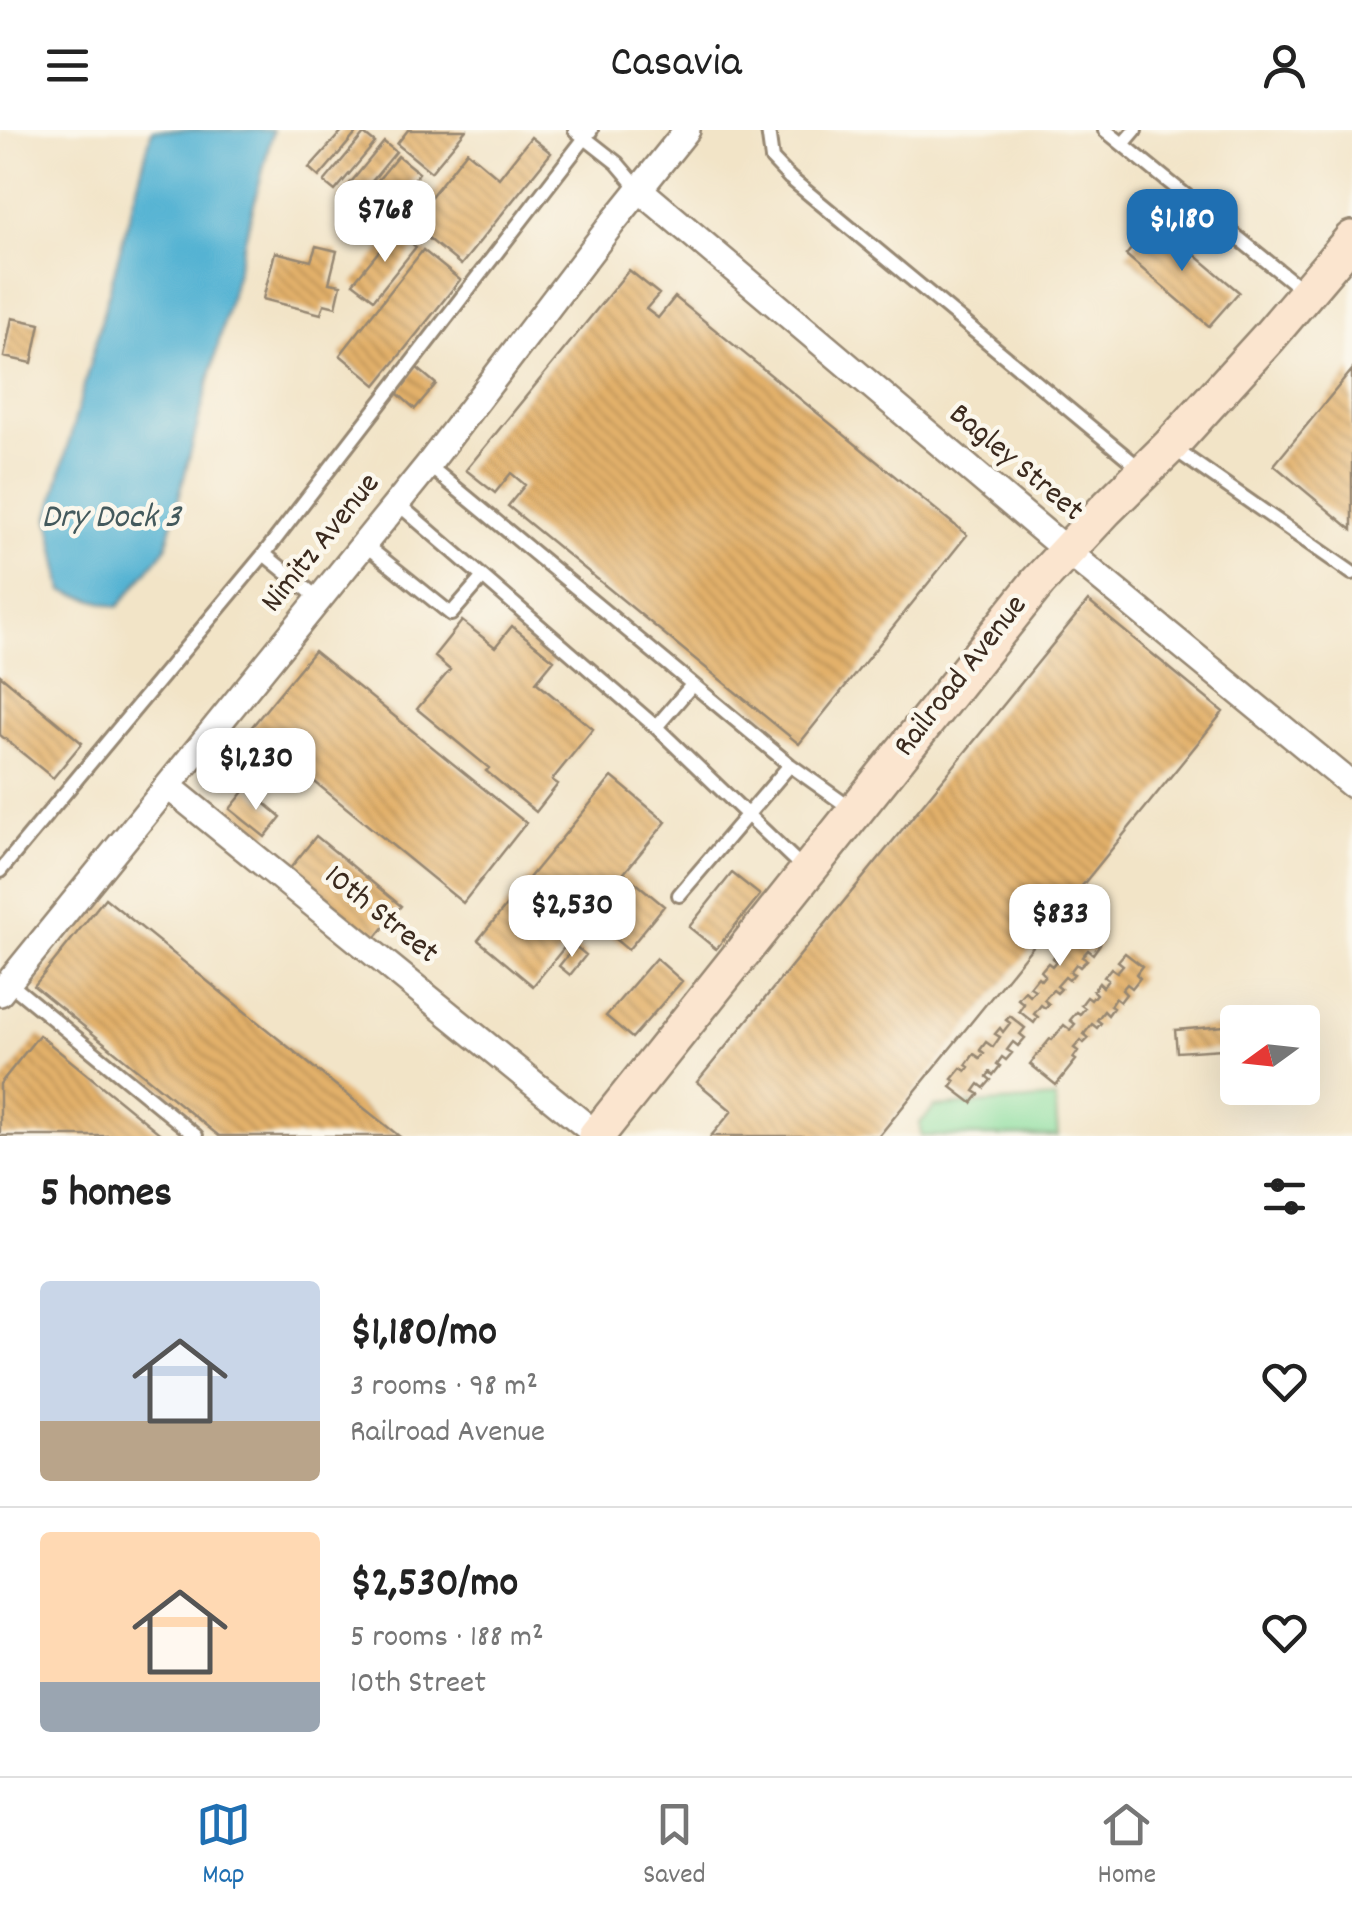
<!DOCTYPE html>
<meta charset="utf-8">
<style>
body{margin:0;font-family:Dekko,sans-serif;background:#f2f2f2;color:#222;height:100vh;display:flex;flex-direction:column;font-size:38px;white-space:nowrap}
*{box-sizing:border-box;margin:0}
p{font-size:32px;color:#767676}
.icon{flex:none;width:55px;height:55px;fill:none;stroke:currentColor;stroke-width:2;stroke-linecap:round;stroke-linejoin:round}
.map{position:relative;height:1006px;overflow:hidden}
.details{display:flex;flex-direction:column;background:#fff;flex:1}
.details>*{flex:none}
.needle{width:65px;rotate:255deg}
.tools{position:absolute;left:1220px;top:875px;display:grid;gap:20px}
.tools a{display:grid;place-items:center;width:100px;height:100px;border-radius:10px;background:#fff;box-shadow:0 10px 40px #0002;font-size:50px}
.price{position:absolute;translate:-50% -85px;padding:0 22px;border-radius:20px;background:#fff;color:#222;font-size:32px;line-height:65px;filter:drop-shadow(0 2px 5px #0008)}
.price::after{content:'';position:absolute;left:50%;top:60px;width:30px;height:22px;margin-left:-15px;background:inherit;clip-path:polygon(0 0,100% 0,50% 100%)}
.price.on{background:#1f6fb2;color:#fff}
ul{padding:0;list-style:none}
li{display:flex;align-items:center;gap:30px;height:250px;padding:0 40px}
li+li{border-top:2px solid #e0e0e0}
li span{display:grid;place-items:center;flex:none;width:280px;height:200px;border-radius:10px;color:#555}
li>.icon{margin-inline-start:auto}
span .icon{width:120px;height:120px;fill:#fffc;stroke-width:1}
li b{font-size:42px}
h2{display:flex;justify-content:space-between;align-items:center;height:120px;padding:0 40px;font-size:42px}
header{display:flex;justify-content:space-between;align-items:center;height:130px;padding:0 40px;background:#fff;font-size:45px;font-weight:600}
.tab-bar{display:flex;justify-content:space-around;align-items:center;height:140px;border-top:2px solid #e0e0e0;background:#fff;font-size:28px;color:#767676}
.tab-bar a{display:grid;justify-items:center;gap:5px}
.tab-bar .on{color:#1f6fb2}
.map>svg:first-child{display:block}
.green{fill:#8bde9f;stroke:#63845e;stroke-width:2.5}
.water{fill:#55b3d3;stroke:#486e78;stroke-width:2.5}
.building{fill:url(#building-back-hatch)}
.lines{fill:none;stroke-linecap:round;stroke-linejoin:round}
.lane-casing{stroke:#968772;stroke-width:18}
.street-casing{stroke:#968772;stroke-width:30}
.secondary-casing{stroke:#968772;stroke-width:40}
.lane{stroke:#fff;stroke-width:12}
.street{stroke:#fff;stroke-width:25}
.secondary{stroke:#fbe5cf;stroke-width:35}
.labels{text-anchor:middle;dominant-baseline:central;stroke-width:9;stroke-linejoin:round;paint-order:stroke}
.street-label{font-size:32px;fill:#3b2a1e;stroke:#fbf7ec}
.water-label{font-size:35px;font-style:italic;fill:#445a5d;stroke:#fbf7ec}
</style>
<header><svg class="icon" aria-label="menu" viewBox="0 0 24 24"><path d="M4 6h16M4 12h16M4 18h16"/></svg>Casavia<svg class="icon" aria-label="person" viewBox="0 0 24 24"><circle cx="12" cy="8" r="4"/><path d="M4 21q1-7 8-7t8 7"/></svg></header>
<div class="map">
<svg width="1352" height="1006" viewBox="0 0 1352 1006">
<defs>
<pattern id="building-back-hatch" width="6" height="6" patternUnits="userSpaceOnUse" patternTransform="scale(2.5)"><rect width="6" height="6" fill="#e3b16b"/><path d="M-1 5l2 2M0 0l6 6M5-1l2 2" fill="none" stroke="#b99057"/></pattern>
</defs>
<rect width="100%" height="100%" fill="#fbf7ec"/>
<filter id="ink" filterUnits="userSpaceOnUse"><feTurbulence type="fractalNoise" baseFrequency=".01" numOctaves="2"/><feDisplacementMap in="SourceGraphic" scale="20" xChannelSelector="R" yChannelSelector="G"/><feConvolveMatrix kernelMatrix="1 2 1 2 8 2 1 2 1" color-interpolation-filters="sRGB"/></filter>
<filter id="wash" filterUnits="userSpaceOnUse"><feTurbulence type="fractalNoise" baseFrequency=".0048" numOctaves="4" result="noise"/><feDisplacementMap in="SourceGraphic" scale="40" xChannelSelector="R" yChannelSelector="G"/><feGaussianBlur stdDeviation="2.25" result="paint"/><feColorMatrix in="noise" values="0 0 0 0 0 0 0 0 0 0 0 0 0 0 0 0 0 1.4 0 .05"/><feComposite in="paint" operator="in"/></filter>
<g filter="url(#wash)">
<rect width="100%" height="100%" fill="#f2e4c7"/>
<path class="green" d="M1055,968L1058,1006H921L920,993L935,977Z"/>
<path class="water" d="M152,0H273L166,418L118,477L63,461L49,387Z"/>
<g id="blocks">
<path class="building" d="M343,0H359L319,47L309,38Z
M408,0H466L431,42L397,14Z
M364,4L375,13L335,61L324,52Z
M531,7L551,23L461,135L410,93L467,21L499,48Z
M384,12L396,22L350,78L338,68Z
M398,26L419,43L377,96L355,78Z
M1155,91L1239,162L1209,196L1126,125Z
M396,100L416,117L374,169L353,153Z
M316,116L337,121L329,153L341,155L336,177L324,174L321,184L263,169L275,122L311,131Z
M423,120L460,150L376,255L340,225Z
M629,140L659,164L646,179L658,188L675,167L967,405L799,614L508,376L525,355L511,343L495,363L466,340Z
M12,188L40,194L32,233L4,227Z
M416,237L436,254L415,279L396,262Z
M1352,240V400L1274,335Z
M1088,471L1223,582L879,1006H711L732,981L697,952Z
M462,491L495,517L512,496L554,530L536,552L593,599L552,650L558,654L536,682L486,641L489,638L417,579L450,540L434,526Z
M314,521L526,693L463,773L250,599Z
M0,545L82,613L53,648L0,605Z
M612,647L666,692L624,743L664,776L628,820L589,787L533,856L478,810Z
M247,658L281,687L265,707L230,679Z
M316,706L401,776L373,811L288,741Z
M732,743L760,765L716,819L689,797Z
M105,768L360,975L399,1006H219L34,856Z
M1085,789L1102,803L1096,810L1100,814L1093,824L1088,820L1082,827L1087,830L1080,837L1076,834L1070,842L1074,844L1069,850L1065,847L1057,856L1061,859L1057,863L1053,860L1044,870L1049,874L1045,878L1041,875L1034,884L1038,887L1034,893L1019,881L1024,874L1018,869L1025,861L1030,866L1035,860L1030,857L1038,847L1041,850L1045,845L1041,841L1048,833L1052,836L1056,831L1053,828L1060,819L1064,822L1069,816L1065,813L1072,804L1078,808L1083,801L1079,797Z
M575,816L586,825L570,845L559,836Z
M1125,823L1142,836L1136,844L1140,848L1132,858L1127,854L1122,860L1126,864L1120,872L1115,868L1110,876L1113,878L1108,885L1104,881L1097,890L1101,893L1097,898L1092,894L1084,904L1089,908L1084,913L1081,910L1074,918L1078,921L1073,928L1076,930L1056,955L1030,934L1050,909L1052,910L1064,895L1070,900L1075,894L1070,890L1077,882L1080,884L1085,878L1081,875L1087,867L1091,870L1096,864L1093,861L1099,853L1103,857L1108,850L1104,847L1111,838L1117,842L1123,835L1118,831Z
M656,828L682,851L632,908L606,886Z
M1010,886L1025,898L1020,904L1025,908L1018,916L1013,912L1007,920L1012,923L1006,930L1002,927L997,934L1000,936L993,945L990,942L987,947L991,950L984,958L979,954L974,961L979,964L972,973L951,957L955,951L952,949L961,938L966,941L969,937L966,935L974,924L980,928L984,923L980,920L986,912L993,917L1000,907L995,904L1000,898L1003,902L1010,893L1006,890Z
M1238,895V918L1177,922L1175,900Z
M39,905L163,1006H0V954Z"/>
</g>
</g>
<g filter="url(#ink)">
<use href="#blocks" fill-opacity="0" stroke="#968772" stroke-width="2.5"/>
<g class="lines">
<g class="lane-casing">
<path id="lane" d="M575,0L617,33L639,59
M768,0L772,29L790,48L1142,340
M1105,0L1305,162
M1123,14L1135,0
M1173,318L1352,443
M428,335L790,635L853,680
M364,414L451,484L483,447L397,373
M483,447L656,597L692,555
M319,469L264,424L591,0
M656,597L806,741
M0,741L264,424
M679,765L790,635
M8,852L196,1006"/>
</g>
<g class="street-casing">
<path id="street" d="M639,59L1067,421L1352,655
M168,656L597,1005
M0,863L428,335L614,91L687,0"/>
</g>
<g class="secondary-casing">
<path id="secondary" d="M596,1006L1038,452L1105,380L1170,316L1268,208L1352,109"/>
</g>
<use href="#lane" class="lane"/>
<use href="#street" class="street"/>
<use href="#secondary" class="secondary"/>
</g>
</g>
<g class="labels">
<g class="street-label">
<text transform="translate(1015 334) rotate(40)">Bagley Street</text>
<text transform="translate(322 414) rotate(-51)">Nimitz Avenue</text>
<text transform="translate(962 547) rotate(-52)">Railroad Avenue</text>
<text transform="translate(380 786) rotate(39)">10th Street</text>
</g>
<g class="water-label">
<text x="111" y="389">Dry Dock 3</text>
</g>
</g>
</svg>
<div class="tools">
<a><svg class="needle" viewBox="-14 -14 28 28"><path d="M0-13l5 13h-10z" fill="#e53935"/><path d="M0 13l5-13h-10z" fill="#767676"/></svg></a>
</div>
<b class="price" style="left:385px;top:135px">$768</b>
<b class="price on" style="left:1182px;top:144px">$1,180</b>
<b class="price" style="left:256px;top:683px">$1,230</b>
<b class="price" style="left:572px;top:830px">$2,530</b>
<b class="price" style="left:1060px;top:839px">$833</b>
</div>
<section class="details">
<h2>5 homes<svg class="icon" aria-label="filters" viewBox="0 0 24 24"><path d="M4 7h16M4 17h16"/><circle cx="9" cy="7" r="2"/><circle cx="15" cy="17" r="2"/></svg></h2>
<ul>
<li><span style="background:linear-gradient(#c9d6e8 70%,#b9a48a 0)"><svg class="icon" aria-label="home" viewBox="0 0 24 24"><path d="M3 11l9-7 9 7M6 9v11h12V9"/></svg></span><div><b>$1,180/mo</b><p>3 rooms · 98 m²</p><p>Railroad Avenue</p></div><svg class="icon" aria-label="heart" viewBox="0 0 24 24"><path d="M12 20l-8-8c-3-5 5-10 8-4 3-6 11-1 8 4z"/></svg></li>
<li><span style="background:linear-gradient(#ffd9b3 75%,#9aa5b1 0)"><svg class="icon" aria-label="home" viewBox="0 0 24 24"><path d="M3 11l9-7 9 7M6 9v11h12V9"/></svg></span><div><b>$2,530/mo</b><p>5 rooms · 188 m²</p><p>10th Street</p></div><svg class="icon" aria-label="heart" viewBox="0 0 24 24"><path d="M12 20l-8-8c-3-5 5-10 8-4 3-6 11-1 8 4z"/></svg></li>
</ul>
</section>
<nav class="tab-bar">
<a class="on"><svg class="icon" aria-label="map" viewBox="0 0 24 24"><path d="M3 6l6-2 6 2 6-2v14l-6 2-6-2-6 2zM9 4v14M15 6v14"/></svg>Map</a>
<a><svg class="icon" aria-label="saved" viewBox="0 0 24 24"><path d="M7 4h10v16l-5-4-5 4z"/></svg>Saved</a>
<a><svg class="icon" aria-label="home" viewBox="0 0 24 24"><path d="M3 11l9-7 9 7M6 9v11h12V9"/></svg>Home</a>
</nav>
